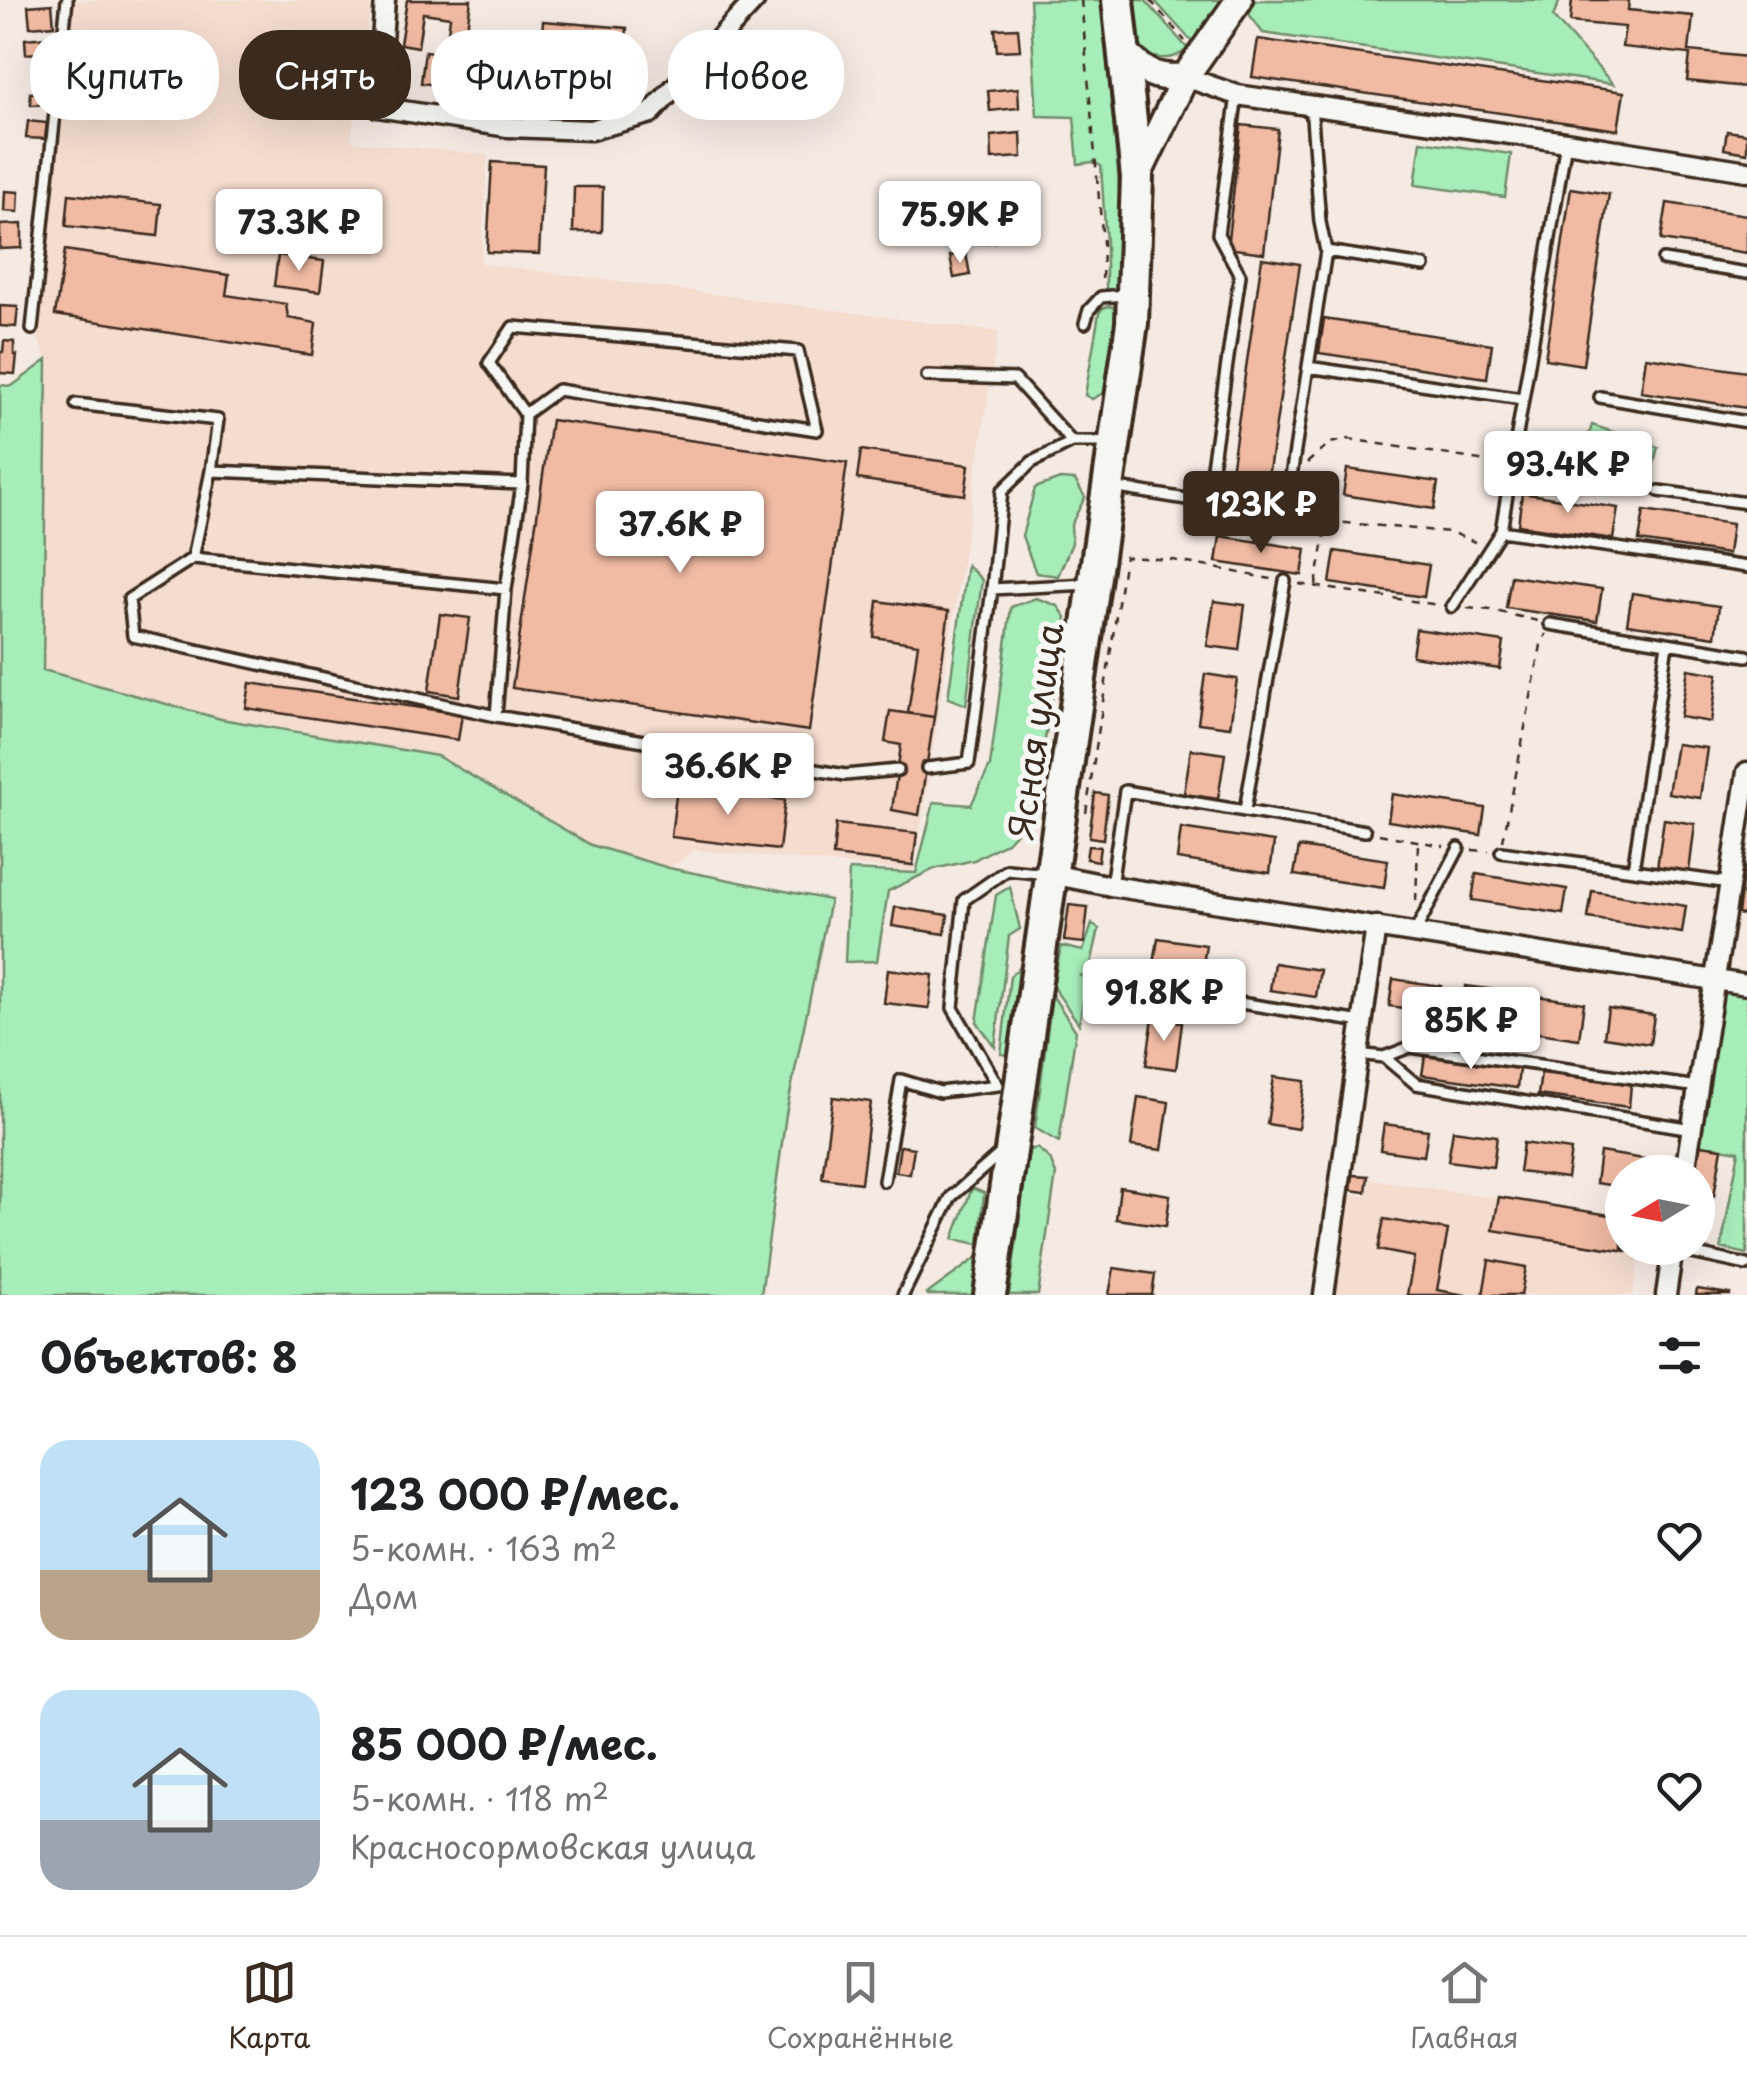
<!DOCTYPE html>
<html lang="ru">
<meta charset="utf-8">
<style>
body{margin:0;font-family:"Playpen Sans",sans-serif;background:#f2f2f2;color:#202124;height:100vh;display:flex;flex-direction:column;font-size:38px;white-space:nowrap}
*{box-sizing:border-box;margin:0}
p{font-size:32px;color:#757577}
.icon{flex:none;width:55px;height:55px;fill:none;stroke:currentColor;stroke-width:2;stroke-linecap:round;stroke-linejoin:round}
.map{position:relative;height:1295px;overflow:hidden}
.side{display:flex;flex-direction:column;background:#fff;flex:1}
.side>*{flex:none}
.banner{position:absolute;left:30px;top:30px;width:1000px;height:90px;display:flex;gap:20px}
.needle{width:65px;rotate:260deg}
.controls{position:absolute;left:1605px;top:1155px;display:grid;gap:20px}
.controls a{display:grid;place-items:center;width:110px;height:110px;border-radius:50%;background:#fff;box-shadow:0 10px 40px #0002;font-size:50px}
.price{position:absolute;translate:-50% -85px;padding:0 22px;border-radius:10px;background:#fff;color:#222;font-size:32px;line-height:65px;filter:drop-shadow(0 2px 5px #0008)}
.price::after{content:'';position:absolute;left:50%;top:60px;width:30px;height:22px;margin-left:-15px;background:inherit;clip-path:polygon(0 0,100% 0,50% 100%)}
.price.current{background:#3b2a1e;color:#fff}
ul{padding:0;list-style:none}
li{display:flex;align-items:center;gap:30px;height:250px;padding:0 40px}
li span{display:grid;place-items:center;flex:none;width:280px;height:200px;border-radius:30px;color:#555}
li>.icon{margin-inline-start:auto}
span .icon{width:120px;height:120px;fill:#fffc;stroke-width:1}
li b{font-size:42px}
h2{display:flex;justify-content:space-between;align-items:center;height:120px;padding:0 40px;font-size:42px}
.pill{padding:0 35px;border-radius:40px;background:#fff;box-shadow:0 10px 40px #0002;font-size:35px;line-height:90px}
.pill.current{background:#3b2a1e;color:#fff}
.menu{display:flex;justify-content:space-around;align-items:center;height:140px;border-top:2px solid #e0e0e0;background:#fff;font-size:28px;color:#757577}
.menu a{display:grid;justify-items:center;gap:5px}
.menu .current{color:#3b2a1e}
.map>svg:first-child{display:block}
.built{fill:#f4dccf}
.green{fill:#a7edba;stroke:#718c6c;stroke-width:2.5}
.building{fill:#f0baa3;stroke:#3b2a1e;stroke-width:2.5}
.lines{fill:none;stroke-linecap:round;stroke-linejoin:round}
.lane-casing{stroke:#3b2a1e;stroke-width:16}
.street-casing{stroke:#3b2a1e;stroke-width:25}
.secondary-casing{stroke:#3b2a1e;stroke-width:32}
.primary-casing{stroke:#3b2a1e;stroke-width:38}
.path{stroke:#3b2a1e;stroke-width:2.5;stroke-dasharray:8 8;stroke-linecap:butt}
.lane{stroke:#f6f6f2;stroke-width:9}
.street{stroke:#f6f6f2;stroke-width:18}
.secondary{stroke:#f6f6f2;stroke-width:25}
.primary{stroke:#f6f6f2;stroke-width:30}
.labels{text-anchor:middle;dominant-baseline:central;stroke-width:10;stroke-linejoin:round;paint-order:stroke}
.street-label{font-size:35px;fill:#3b2a1e;stroke:#f6f6f2}
</style>
<div class="map">
<svg width="1747" height="1295" viewBox="0 0 1747 1295">
<rect width="100%" height="100%" fill="#f5eae2"/>
<filter id="ink" filterUnits="userSpaceOnUse"><feTurbulence type="fractalNoise" baseFrequency=".01" numOctaves="2"/><feDisplacementMap in="SourceGraphic" scale="20" xChannelSelector="R" yChannelSelector="G"/><feConvolveMatrix kernelMatrix="1 2 1 2 8 2 1 2 1" color-interpolation-filters="sRGB"/></filter>
<g filter="url(#ink)">
<path class="built" d="M72,0H372L351,141L488,155L481,263L998,332L914,871L694,850L669,868L591,845L437,756L221,719L43,670L47,360L38,339Z
M1370,1179L1622,1217V1248H1640L1633,1295H1335L1349,1195L1367,1196Z"/>
<path class="green" d="M1030,0H1101L1118,171L1123,275L1117,291L1106,288V243L1101,166L1093,162L1078,164L1074,117L1037,116Z
M1134,0H1145L1188,49C1173,61 1147,64 1139,42C1134,30 1135,13 1134,0Z
M1154,0H1223L1203,32L1193,43Z
M1256,0H1560L1553,17L1613,84L1263,33L1249,14Z
M1421,141L1511,154L1505,197L1415,185Z
M1109,306L1121,309L1109,390L1092,399L1085,395L1099,313L1103,308Z
M47,360L43,670L221,719L437,756L591,845L669,868L830,900L786,1114L761,1295H0V385L12,386Z
M1592,425L1658,447L1648,484L1598,474L1582,458Z
M1060,479L1075,480L1085,497L1071,525L1072,543L1058,576L1036,573L1022,536L1035,488Z
M967,565L982,580L966,705L948,698Z
M1036,598L1058,606L1066,617L1032,815L1007,842L974,860L934,869L888,891L877,961L845,962L849,870L916,873L934,802L971,805L990,766L1011,607Z
M1010,887L1020,929L1009,936L995,1047L977,1022L996,895Z
M1092,924L1099,929L1088,977L1079,975L1087,979L1079,1024L1053,987L1061,946L1083,951Z
M1019,968L1011,1050L1007,1055L1001,1054L1010,976Z
M1719,990L1747,994V1254L1721,1248L1739,1151L1694,1144Z
M1052,995L1076,1031L1059,1142L1035,1128Z
M1037,1148L1050,1159L1056,1174L1038,1295H1009L1029,1150Z
M972,1188L984,1193L979,1244L953,1239Z
M979,1256L974,1295H928L927,1294Z"/>
<path class="building" d="M407,0H471L465,42L447,40L450,17L423,13L418,47L400,44Z
M1572,0H1629L1628,10L1693,16L1689,51L1747,57V87L1687,81L1690,54L1622,47L1625,27L1570,22Z
M52,4L54,25L30,27L28,6Z
M543,21L627,28L622,82L539,75Z
M1018,28L1020,50L997,51L995,29Z
M48,37L49,52L26,54L25,39Z
M1258,39L1624,92L1618,130L1252,77Z
M340,47L359,49L353,94L334,92Z
M425,51L456,55L452,87L421,83Z
M1018,88L1019,108L990,111L988,91Z
M51,92V104L31,105L30,93Z
M28,121L47,123L45,139L26,138Z
M1241,125L1278,129L1264,253L1227,248Z
M1727,131L1747,134V153L1724,149Z
M1021,133L1022,157L992,159L991,136Z
M492,162L544,165L539,254L487,252Z
M574,187H603L602,232H573Z
M1571,188L1609,194L1583,365L1545,359Z
M5,191L19,192L18,212L4,211Z
M69,194L161,204L158,236L66,226Z
M1667,203L1747,215V253L1661,240Z
M944,209L946,227L926,230L924,212Z
M992,211L995,242L964,245L961,214Z
M22,224V248L0,249V225Z
M65,250L229,275L226,295L286,304L288,318L316,323L312,355L55,315Z
M966,253L970,275L954,278L950,256Z
M278,255L324,261L320,292L274,286Z
M1262,258L1300,264L1264,504L1227,499Z
M0,306L18,307L16,327L0,326Z
M1324,319L1492,344L1487,378L1319,353Z
M4,341L14,342V355H17L15,374L0,373V352H3Z
M1646,357L1747,372V408L1641,392Z
M551,420L847,463L809,731L512,688Z
M861,450L969,465L965,495L857,479Z
M1347,469L1438,482L1434,509L1343,495Z
M1522,493L1618,508L1613,539L1518,525Z
M1644,511L1732,524L1728,554L1639,541Z
M1220,536L1306,549L1302,575L1216,562Z
M1335,551L1429,565L1424,597L1330,583Z
M1511,576L1602,589L1597,621L1506,608Z
M1632,593L1719,606L1715,637L1627,624Z
M878,601L949,611L934,717L908,713L918,644L874,637Z
M1214,601L1245,605L1239,650L1207,646Z
M440,614L470,618L459,696L429,691Z
M1416,629L1504,642L1500,669L1412,656Z
M1688,669L1718,674L1711,722L1680,717Z
M1205,674L1237,679L1230,727L1198,723Z
M250,683L462,714L458,740L246,708Z
M890,711L934,717L919,815L892,810L901,745L885,742Z
M1676,744L1707,748L1700,798L1668,793Z
M1191,749L1225,754L1218,799L1184,794Z
M677,787L785,800L779,850L671,837Z
M1095,793L1108,795L1103,839L1089,837Z
M1392,794L1485,808L1481,835L1388,821Z
M1664,819L1695,824L1689,872L1657,868Z
M836,824L917,833L913,865L833,856Z
M1181,828L1274,842L1270,873L1177,859Z
M1088,846L1100,847L1098,861L1086,859Z
M1299,847L1388,860L1384,888L1294,875Z
M1744,867H1747V916L1738,914Z
M1476,874L1567,889L1563,914L1472,900Z
M1592,891L1686,906L1682,933L1588,918Z
M1069,905L1088,907L1084,943L1064,941Z
M895,907L948,915L945,934L892,926Z
M1158,938L1206,945L1201,978L1153,971Z
M1274,963L1320,970L1316,997L1270,990Z
M888,969L933,975L929,1008L884,1003Z
M1393,979L1441,986L1437,1013L1389,1006Z
M1466,986L1518,993L1514,1023L1462,1016Z
M1537,996L1584,1003L1579,1039L1532,1032Z
M1608,1008L1654,1015L1650,1044L1604,1037Z
M1153,1018L1182,1023L1176,1069L1146,1065Z
M1425,1056L1519,1069L1517,1088L1422,1075Z
M1541,1073L1631,1084L1629,1107L1538,1095Z
M1274,1077L1305,1081L1298,1129L1267,1124Z
M833,1097L871,1102L861,1183L822,1178Z
M1138,1097L1169,1102L1162,1150L1131,1146Z
M1384,1124L1428,1130L1424,1156L1380,1150Z
M1453,1130L1497,1136L1493,1167L1448,1161Z
M1523,1143L1571,1150L1567,1178L1519,1172Z
M1694,1144L1722,1148L1714,1196L1698,1193V1172H1690Z
M900,1146L914,1148L910,1174L896,1172Z
M1600,1152L1644,1159L1642,1172H1622V1187L1596,1183Z
M1353,1175L1368,1176L1366,1192L1351,1190Z
M1120,1187L1170,1195L1166,1226L1116,1219Z
M1499,1197L1622,1217V1248H1640L1639,1253L1493,1230Z
M1384,1219L1448,1230L1437,1290L1466,1295H1407L1414,1257L1378,1250Z
M1489,1260L1526,1267L1521,1295H1483Z
M1114,1268L1155,1274L1152,1295H1109Z
M1697,1289L1730,1294V1295H1696Z"/>
<g class="lines">
<g class="lane-casing">
<path id="lane" d="M1311,105L1320,222L1326,251
M1663,260L1747,273
M1085,323L1089,310L1101,297L1126,295
M32,329L67,0
M1308,367L1522,399
M927,376L1015,379L1072,442
M1600,397L1747,422
M76,404L218,420L211,471L193,558L129,599L133,636L496,716L845,775L898,770
M1511,465L1616,485
M211,471L522,484L506,589
M522,484L525,414L489,363L513,327L798,351L817,430L558,390L525,414
M1112,487L1285,515L1326,251L1424,266
M1659,491L1747,503
M1207,501L1240,275L1218,234L1237,95
M1501,531L1747,567
M193,558L506,589L496,716
M992,589L1089,584
M1452,607L1501,531L1566,142
M1550,624L1747,656
M927,768L969,763L992,589L1002,491L1032,462L1072,442H1111
M1245,810L1285,581
M1501,852L1730,883
M1633,870L1667,644
M1111,886L1125,791L1365,831
M1415,932L1459,848
M1099,981L1362,1022
M1357,1054L1384,1057L1410,1047L1698,1087
M1384,1057L1416,1084L1692,1129
M997,1084L953,1008L964,900L1007,870L1048,874
M884,1181L901,1080L940,1092L998,1085
M1673,1249L1747,1265
M903,1295L951,1197L1002,1152"/>
</g>
<g class="street-casing">
<path id="street" d="M385,0L377,107L508,127L591,130L651,113L755,0
M1185,77L1237,95L1566,142L1747,171
M1051,874L1111,886L1747,985
M1685,1172L1747,772
M1324,1295L1376,926
M1666,1295L1673,1248"/>
</g>
<g class="secondary-casing">
<path id="secondary" d="M1124,52C1146,73 1154,79 1185,77
M1137,177L1185,77L1239,0"/>
</g>
<g class="primary-casing">
<path id="primary" d="M990,1295L1132,323L1137,177L1118,0"/>
</g>
<path class="path" d="M1081,0L1103,243L1102,283
M1150,0L1185,41
M1307,463L1330,443L1349,439L1499,463
M1631,487L1648,489
M1296,517L1322,521L1450,532L1475,542
M1299,584L1439,605
M1316,585L1327,524
M1467,608L1491,610L1538,621
M1086,813L1125,557L1173,560L1271,579
M1379,834L1444,846
M1503,841L1541,645L1546,634
M1472,850L1489,851
M1416,901L1418,844"/>
<use href="#lane" class="lane"/>
<use href="#street" class="street"/>
<use href="#secondary" class="secondary"/>
<use href="#primary" class="primary"/>
</g>
</g>
<g class="labels">
<g class="street-label">
<text transform="translate(1034 731) rotate(-82)">Ясная улица</text>
</g>
</g>
</svg>
<div class="controls">
<a><svg class="needle" viewBox="-14 -14 28 28"><path d="M0-13l5 13h-10z" fill="#e53935"/><path d="M0 13l5-13h-10z" fill="#757577"/></svg></a>
</div>
<b class="price" style="left:960px;top:266px">75.9K ₽</b>
<b class="price" style="left:299px;top:274px">73.3K ₽</b>
<b class="price" style="left:1568px;top:516px">93.4K ₽</b>
<b class="price current" style="left:1261px;top:556px">123K ₽</b>
<b class="price" style="left:680px;top:576px">37.6K ₽</b>
<b class="price" style="left:728px;top:818px">36.6K ₽</b>
<b class="price" style="left:1164px;top:1044px">91.8K ₽</b>
<b class="price" style="left:1471px;top:1072px">85K ₽</b>
<div class="banner">
<a class="pill">Купить</a>
<a class="pill current">Снять</a>
<a class="pill">Фильтры</a>
<a class="pill">Новое</a>
</div>
</div>
<section class="side">
<h2>Объектов: 8<svg class="icon" aria-label="filters" viewBox="0 0 24 24"><path d="M4 7h16M4 17h16"/><circle cx="9" cy="7" r="2"/><circle cx="15" cy="17" r="2"/></svg></h2>
<ul>
<li><span style="background:linear-gradient(#bfe0f5 65%,#b9a48a 0)"><svg class="icon" aria-label="home" viewBox="0 0 24 24"><path d="M3 11l9-7 9 7M6 9v11h12V9"/></svg></span><div><b>123 000 ₽/мес.</b><p>5-комн. · 163 m²</p><p>Дом</p></div><svg class="icon" aria-label="heart" viewBox="0 0 24 24"><path d="M12 20l-8-8c-3-5 5-10 8-4 3-6 11-1 8 4z"/></svg></li>
<li><span style="background:linear-gradient(#bfe0f5 65%,#9aa5b1 0)"><svg class="icon" aria-label="home" viewBox="0 0 24 24"><path d="M3 11l9-7 9 7M6 9v11h12V9"/></svg></span><div><b>85 000 ₽/мес.</b><p>5-комн. · 118 m²</p><p>Красносормовская улица</p></div><svg class="icon" aria-label="heart" viewBox="0 0 24 24"><path d="M12 20l-8-8c-3-5 5-10 8-4 3-6 11-1 8 4z"/></svg></li>
</ul>
</section>
<nav class="menu">
<a class="current"><svg class="icon" aria-label="map" viewBox="0 0 24 24"><path d="M3 6l6-2 6 2 6-2v14l-6 2-6-2-6 2zM9 4v14M15 6v14"/></svg>Карта</a>
<a><svg class="icon" aria-label="saved" viewBox="0 0 24 24"><path d="M7 4h10v16l-5-4-5 4z"/></svg>Сохранённые</a>
<a><svg class="icon" aria-label="home" viewBox="0 0 24 24"><path d="M3 11l9-7 9 7M6 9v11h12V9"/></svg>Главная</a>
</nav>
